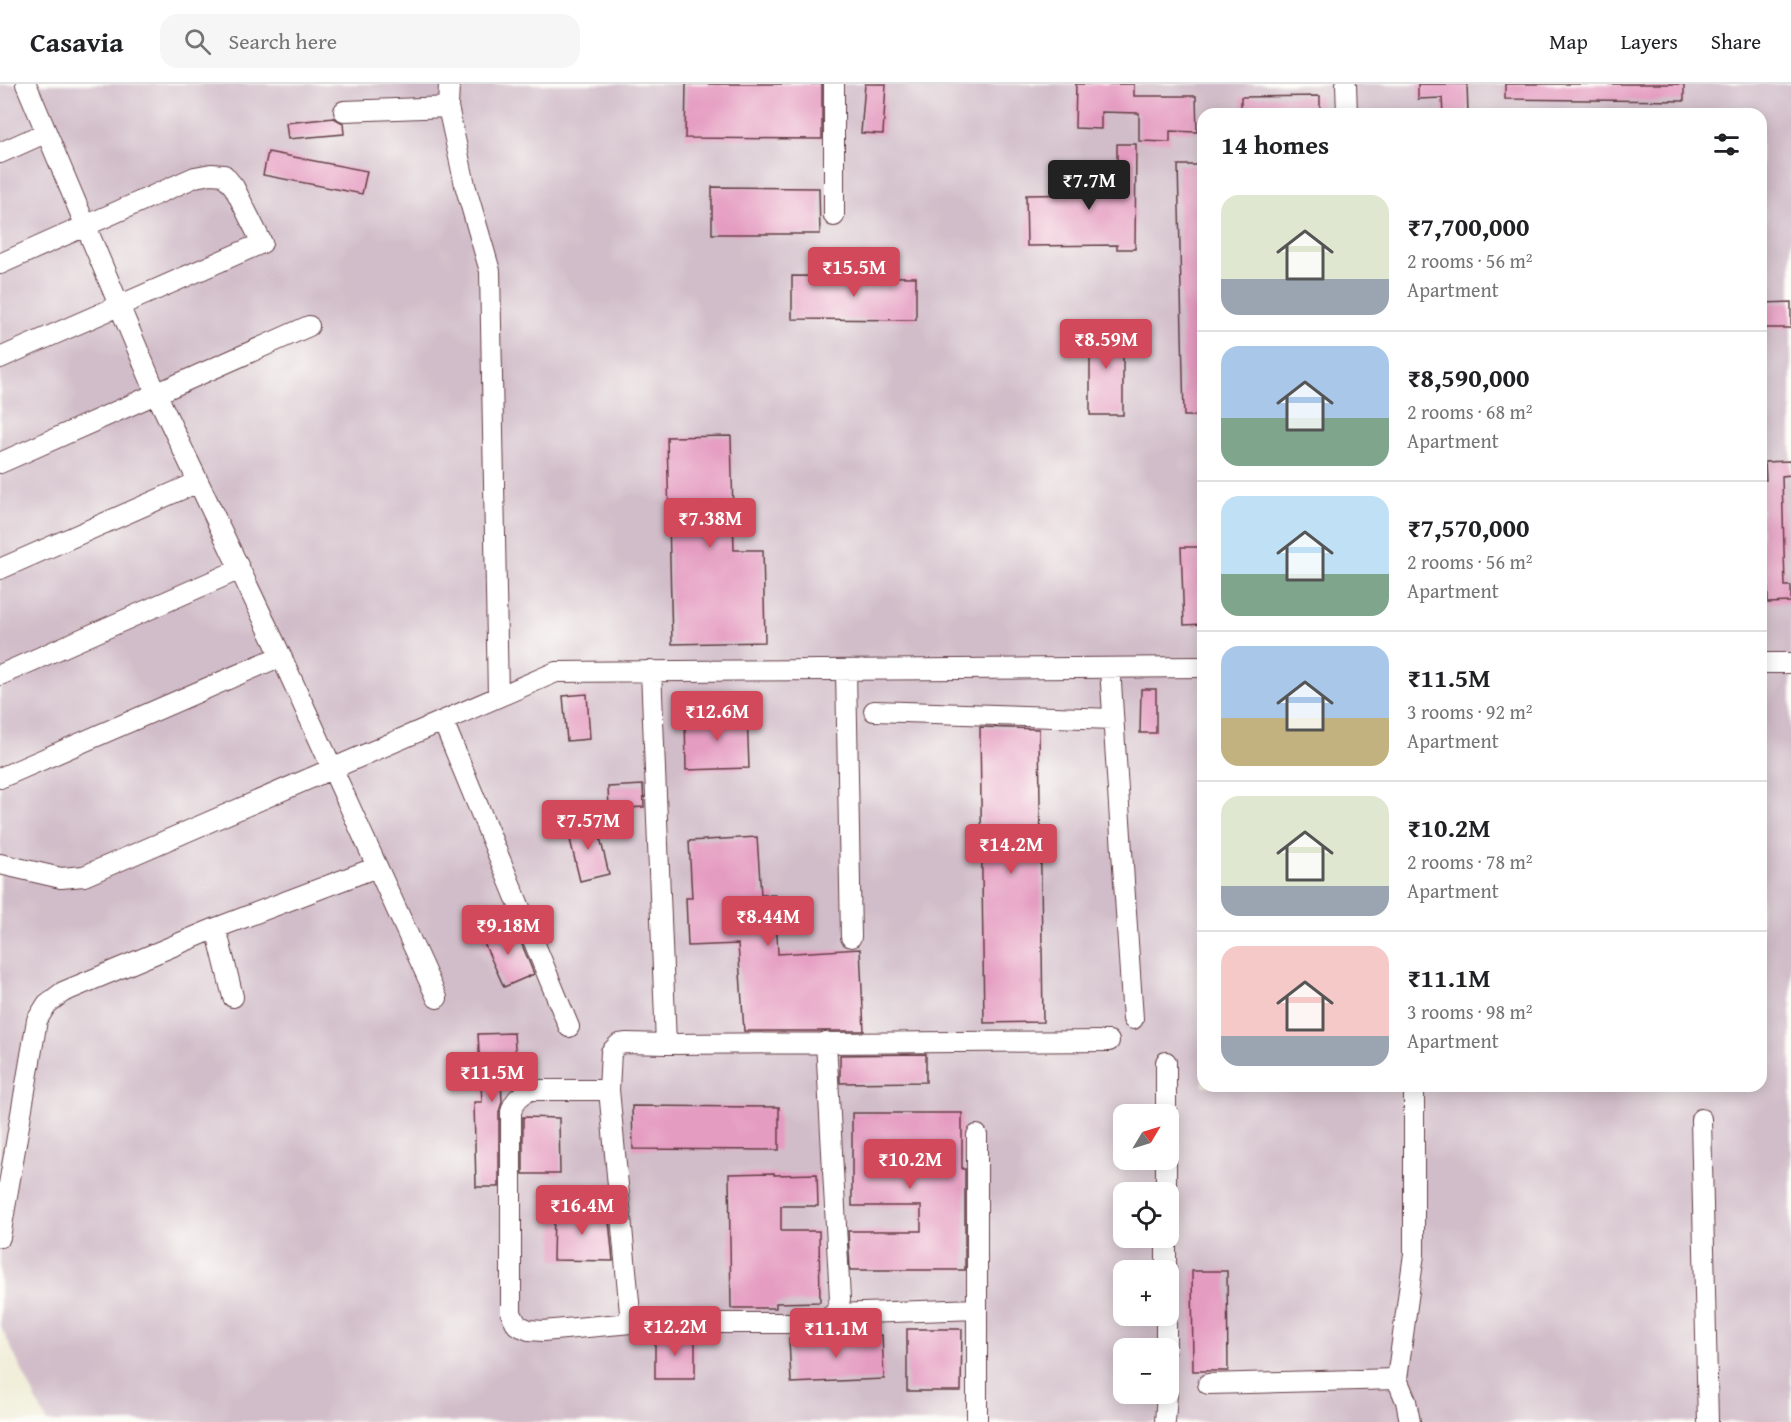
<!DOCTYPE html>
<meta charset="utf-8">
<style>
body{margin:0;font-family:"Gentium Book Plus",serif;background:#f6f6f6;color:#202124;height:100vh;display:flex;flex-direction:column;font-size:22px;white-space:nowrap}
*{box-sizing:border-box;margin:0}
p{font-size:20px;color:#757577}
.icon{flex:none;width:33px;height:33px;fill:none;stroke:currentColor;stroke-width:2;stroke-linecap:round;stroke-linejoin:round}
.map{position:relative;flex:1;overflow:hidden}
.sheet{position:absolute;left:1197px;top:24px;width:570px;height:984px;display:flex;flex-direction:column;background:#fff;border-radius:18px;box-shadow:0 3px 15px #0003}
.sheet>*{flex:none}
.needle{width:39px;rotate:52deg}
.buttons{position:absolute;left:1113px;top:1020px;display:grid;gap:12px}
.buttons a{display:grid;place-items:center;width:66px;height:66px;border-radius:12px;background:#fff;box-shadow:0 3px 15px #0003;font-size:30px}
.price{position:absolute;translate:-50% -51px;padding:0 14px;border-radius:6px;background:#d1495b;color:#fff;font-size:20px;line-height:39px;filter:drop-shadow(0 2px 3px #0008)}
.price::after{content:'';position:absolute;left:50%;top:36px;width:18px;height:14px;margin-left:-9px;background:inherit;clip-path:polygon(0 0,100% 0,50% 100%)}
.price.on{background:#222;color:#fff}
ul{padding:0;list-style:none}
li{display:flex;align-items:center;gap:18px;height:150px;padding:0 24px}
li+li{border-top:2px solid #e0e0e0}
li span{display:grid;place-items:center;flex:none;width:168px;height:120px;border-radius:18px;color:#555}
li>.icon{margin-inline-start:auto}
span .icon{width:72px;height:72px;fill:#fffc;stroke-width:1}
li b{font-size:26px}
h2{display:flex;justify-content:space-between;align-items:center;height:72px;padding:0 24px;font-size:26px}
header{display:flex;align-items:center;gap:36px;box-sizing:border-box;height:84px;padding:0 30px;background:#fff;border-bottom:2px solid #e0e0e0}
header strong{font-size:28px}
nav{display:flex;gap:33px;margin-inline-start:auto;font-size:21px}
.search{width:420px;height:54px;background:#f6f6f6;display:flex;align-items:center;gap:15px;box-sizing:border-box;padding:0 21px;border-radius:18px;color:#757577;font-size:22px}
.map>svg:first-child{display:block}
.industrial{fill:#d1bdc9;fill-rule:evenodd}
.building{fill:#e59cc1}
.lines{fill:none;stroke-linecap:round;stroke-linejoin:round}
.minor-casing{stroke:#633e45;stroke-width:22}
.minor{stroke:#fff;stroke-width:20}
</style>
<header>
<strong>Casavia</strong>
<div class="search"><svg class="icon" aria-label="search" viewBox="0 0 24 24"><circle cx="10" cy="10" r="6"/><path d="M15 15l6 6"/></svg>Search here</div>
<nav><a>Map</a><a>Layers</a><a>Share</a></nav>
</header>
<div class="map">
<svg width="1791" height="1338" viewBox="0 0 1791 1338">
<rect width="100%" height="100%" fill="#fdfcf7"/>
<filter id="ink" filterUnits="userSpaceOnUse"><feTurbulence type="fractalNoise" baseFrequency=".0167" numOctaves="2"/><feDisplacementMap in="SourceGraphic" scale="12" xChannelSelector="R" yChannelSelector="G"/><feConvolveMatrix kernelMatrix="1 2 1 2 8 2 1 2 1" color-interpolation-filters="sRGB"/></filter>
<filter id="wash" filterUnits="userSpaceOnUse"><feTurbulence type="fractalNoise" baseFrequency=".008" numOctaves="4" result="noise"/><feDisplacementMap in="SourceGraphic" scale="24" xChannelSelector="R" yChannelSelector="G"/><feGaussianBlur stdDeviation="1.35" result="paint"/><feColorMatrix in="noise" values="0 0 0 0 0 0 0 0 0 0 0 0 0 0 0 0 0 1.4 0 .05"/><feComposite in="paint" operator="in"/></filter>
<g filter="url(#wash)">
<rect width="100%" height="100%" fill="#f1eeda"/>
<path class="industrial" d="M0,0H1791V1338H47L0,1241ZM1203,30H1761V1002H1203ZM1124,1030H1168V1076H1124ZM1124,1108H1168V1154H1124ZM1124,1186H1168V1232H1124ZM1124,1264H1168V1310H1124Z"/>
<g id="blocks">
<path class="building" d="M686,0H822V55L685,54Z
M865,0H886L883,50L861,49Z
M1076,0H1134V12H1196L1197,48L1170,47V58L1139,57V29L1101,28V45L1075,44Z
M1418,0H1467L1468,30H1443L1442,14L1418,15Z
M1505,0H1684V17L1505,15Z
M1320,12V30H1241V13Z
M334,34L343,39L344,50L288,55L286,39Z
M1117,60H1136L1135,165H1117V161L1027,162L1026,111L1091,110L1090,90H1117Z
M268,68L367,87L362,110L263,91Z
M1178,81H1203V332H1184Z
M712,103L819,104L820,150H712Z
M792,192L916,193V236L792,235Z
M1791,218V244H1761V219Z
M1090,242H1123V331H1090Z
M731,352L734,466H763L765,558L672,560L667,353Z
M1790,377L1791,391L1782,392L1785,502H1791V518L1768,519L1767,483H1761V396H1766L1765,378Z
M1181,463H1203V540L1184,541Z
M1141,605H1156V649H1140Z
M587,610L590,655L567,657L563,612Z
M747,629L749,684L686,686L685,631Z
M980,643L1039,645L1043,938L984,939Z
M643,701L644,723L609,725L608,703Z
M596,737L609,790L580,797L567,743Z
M757,753L761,811H775L778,870L860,865L864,947H744L738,860L688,862L686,814H692L689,757Z
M514,841L534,890L504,903L482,855Z
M514,949L517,994L501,995L502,1018L499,1028V1103H476L474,1018H482L478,950Z
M926,970V998L840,999V971Z
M632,1022L779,1023V1066L633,1065Z
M852,1029H962V1085H965V1186H850L848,1147H921V1122H852Z
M523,1033L559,1034L560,1090H523Z
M774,1089V1091L817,1090L818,1122H781V1147H819L820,1218L776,1219V1224H731L729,1090Z
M554,1127H608L613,1177L553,1176Z
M1192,1187H1227L1228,1287H1193Z
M907,1245H962L961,1307H907Z
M655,1251H695V1295H655Z
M882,1251L884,1295L791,1299L789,1254Z"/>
</g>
</g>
<g filter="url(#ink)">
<use href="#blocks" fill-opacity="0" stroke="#633e45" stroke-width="1.5"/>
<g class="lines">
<g class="minor-casing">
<path id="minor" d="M26,0L156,309L281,572L437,914
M449,0L448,23L465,101L490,187L498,612
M834,0V132
M1346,0L1347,30
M344,27L448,23
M0,69L45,49
M0,180L195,93L211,90L224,91L234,103L262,159L0,274
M0,379L309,242
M0,485L198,398
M1761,579H1791
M1110,584L1133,935
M651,586L666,960
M846,586L851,853
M0,591L238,486
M874,627L1113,635
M443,637L569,943
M0,694L281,572
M0,780L61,794L84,792L556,588L1203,583
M216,844L233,913
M826,958L840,1215L835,1230L819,1238L804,1239H631L609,1006L611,968L619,960L627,959L666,960L1109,957
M1166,978V1030
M609,1006H530C520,1012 514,1016 511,1028V1229L517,1241L529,1246L543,1247L631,1239
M1701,1035L1708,1338
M1166,1076V1108
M0,1153L37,936L47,920L63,908L216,844L377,783
M1166,1154V1186
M835,1230L977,1225
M1166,1232V1264
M1208,1300L1397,1295
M977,1338V1051
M1165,1338L1167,1310
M1410,1338L1406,1317L1397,1295L1414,1170V1002"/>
</g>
<use href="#minor" class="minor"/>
</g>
</g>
</svg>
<div class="buttons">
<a><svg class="needle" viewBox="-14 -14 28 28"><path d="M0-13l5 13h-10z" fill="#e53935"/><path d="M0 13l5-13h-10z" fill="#757577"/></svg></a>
<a><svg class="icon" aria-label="locate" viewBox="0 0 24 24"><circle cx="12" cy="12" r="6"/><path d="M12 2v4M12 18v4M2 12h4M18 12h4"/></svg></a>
<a>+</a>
<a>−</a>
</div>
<b class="price on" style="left:1089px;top:127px">₹7.7M</b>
<b class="price" style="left:854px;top:214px">₹15.5M</b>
<b class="price" style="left:1106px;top:286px">₹8.59M</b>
<b class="price" style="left:710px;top:465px">₹7.38M</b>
<b class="price" style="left:717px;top:658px">₹12.6M</b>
<b class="price" style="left:588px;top:767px">₹7.57M</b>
<b class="price" style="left:1011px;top:791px">₹14.2M</b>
<b class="price" style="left:768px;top:863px">₹8.44M</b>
<b class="price" style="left:508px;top:872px">₹9.18M</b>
<b class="price" style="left:492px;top:1019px">₹11.5M</b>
<b class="price" style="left:910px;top:1106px">₹10.2M</b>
<b class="price" style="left:582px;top:1152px">₹16.4M</b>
<b class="price" style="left:675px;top:1273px">₹12.2M</b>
<b class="price" style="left:836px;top:1275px">₹11.1M</b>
<section class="sheet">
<h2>14 homes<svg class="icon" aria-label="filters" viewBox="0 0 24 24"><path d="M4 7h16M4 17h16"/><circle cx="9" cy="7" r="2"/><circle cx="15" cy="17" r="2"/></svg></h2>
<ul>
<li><span style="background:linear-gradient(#dfe7d0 70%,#9aa5b1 0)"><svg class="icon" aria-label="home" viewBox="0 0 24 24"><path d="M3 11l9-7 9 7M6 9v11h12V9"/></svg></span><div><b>₹7,700,000</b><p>2 rooms · 56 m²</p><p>Apartment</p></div></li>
<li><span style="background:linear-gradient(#a9c7e8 60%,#7fa58c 0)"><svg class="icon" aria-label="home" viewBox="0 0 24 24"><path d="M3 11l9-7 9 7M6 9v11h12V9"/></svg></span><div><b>₹8,590,000</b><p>2 rooms · 68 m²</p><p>Apartment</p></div></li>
<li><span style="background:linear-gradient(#bfe0f5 65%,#7fa58c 0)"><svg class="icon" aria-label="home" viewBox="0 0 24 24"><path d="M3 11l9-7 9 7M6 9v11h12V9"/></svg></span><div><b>₹7,570,000</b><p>2 rooms · 56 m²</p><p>Apartment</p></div></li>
<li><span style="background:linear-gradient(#a9c7e8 60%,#c2b280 0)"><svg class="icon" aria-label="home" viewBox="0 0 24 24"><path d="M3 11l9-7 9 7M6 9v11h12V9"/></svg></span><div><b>₹11.5M</b><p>3 rooms · 92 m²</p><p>Apartment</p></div></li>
<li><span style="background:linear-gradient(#dfe7d0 75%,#9aa5b1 0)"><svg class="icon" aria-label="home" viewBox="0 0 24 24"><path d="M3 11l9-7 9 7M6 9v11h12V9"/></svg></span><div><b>₹10.2M</b><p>2 rooms · 78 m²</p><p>Apartment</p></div></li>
<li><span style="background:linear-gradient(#f6c9c9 75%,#9aa5b1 0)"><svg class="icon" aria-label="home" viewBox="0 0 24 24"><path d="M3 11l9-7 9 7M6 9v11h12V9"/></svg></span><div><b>₹11.1M</b><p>3 rooms · 98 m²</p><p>Apartment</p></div></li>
</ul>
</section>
</div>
